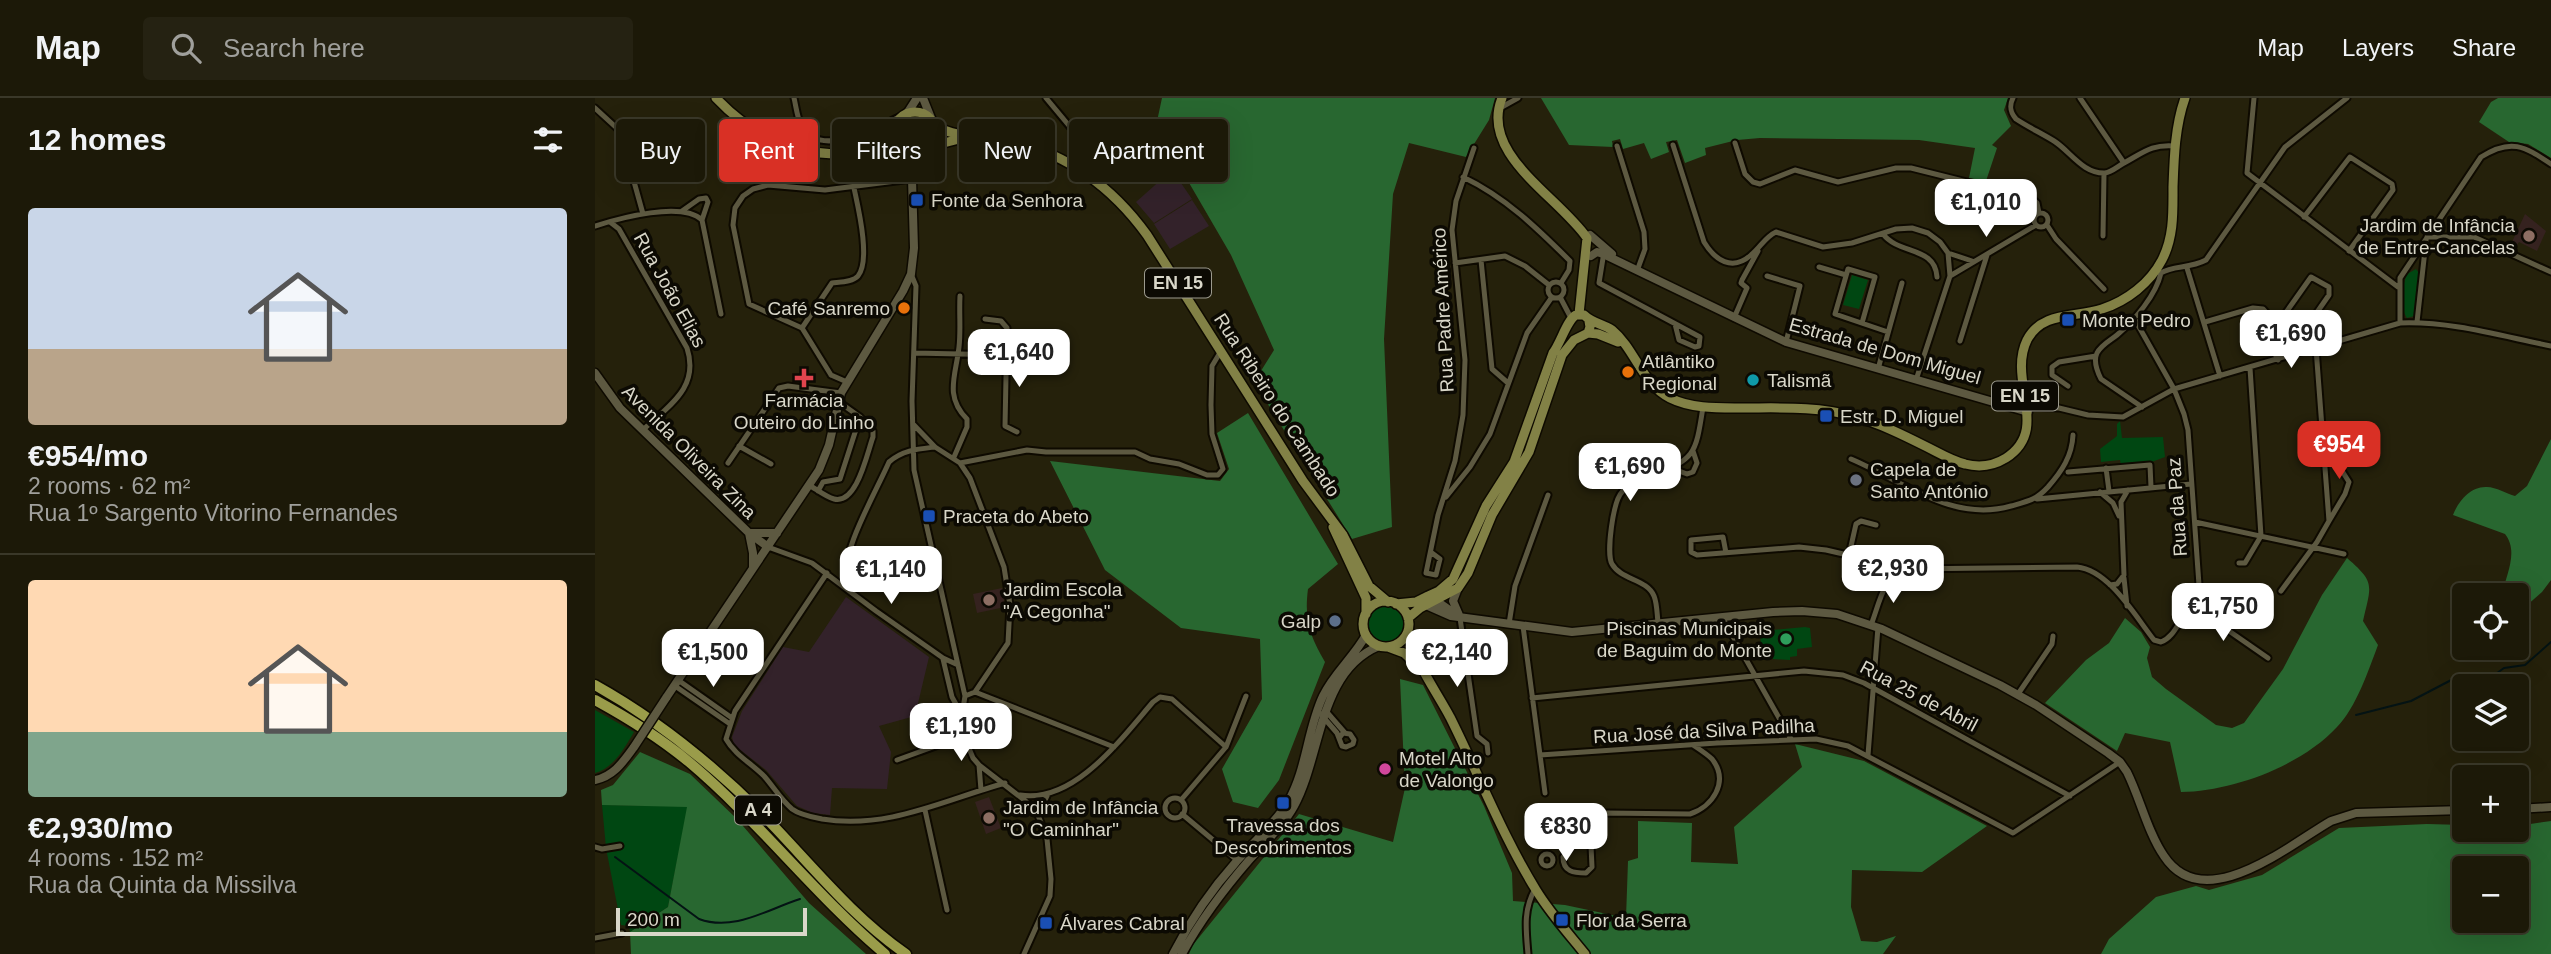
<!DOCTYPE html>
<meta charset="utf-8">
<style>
body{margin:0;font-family:Arial,sans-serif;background:#252212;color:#f1f3f6;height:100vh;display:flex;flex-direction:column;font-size:26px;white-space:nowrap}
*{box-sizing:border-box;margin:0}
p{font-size:23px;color:#a0a09c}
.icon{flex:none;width:38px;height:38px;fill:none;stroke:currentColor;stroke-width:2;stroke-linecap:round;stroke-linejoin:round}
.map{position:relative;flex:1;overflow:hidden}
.side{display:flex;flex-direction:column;background:#1c1908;width:595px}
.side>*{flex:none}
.hud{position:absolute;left:21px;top:21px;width:665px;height:63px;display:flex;gap:14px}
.tools{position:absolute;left:1857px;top:485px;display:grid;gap:14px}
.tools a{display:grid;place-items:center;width:77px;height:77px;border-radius:7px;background:#1c1908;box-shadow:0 7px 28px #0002,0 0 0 2px #3a3829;font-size:35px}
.scale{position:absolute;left:21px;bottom:18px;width:191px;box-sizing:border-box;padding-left:7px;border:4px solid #d9d7c9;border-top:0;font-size:19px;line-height:24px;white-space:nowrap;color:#d9d7c9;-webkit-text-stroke:5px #0c0a03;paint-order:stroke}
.price{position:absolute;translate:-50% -60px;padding:0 16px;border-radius:14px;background:#fff;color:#222;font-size:23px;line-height:46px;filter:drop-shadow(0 2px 4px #0008)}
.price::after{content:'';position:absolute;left:50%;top:42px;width:21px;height:16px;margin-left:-10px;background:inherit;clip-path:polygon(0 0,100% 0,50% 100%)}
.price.on{background:#d93025;color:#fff}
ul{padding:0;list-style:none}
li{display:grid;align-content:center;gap:14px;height:371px;padding:0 28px}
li+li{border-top:2px solid #3a3829}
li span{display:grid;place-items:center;height:217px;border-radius:7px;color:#555}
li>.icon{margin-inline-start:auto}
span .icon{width:126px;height:126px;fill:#fffc;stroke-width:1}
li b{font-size:30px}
h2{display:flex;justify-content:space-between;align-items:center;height:84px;padding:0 28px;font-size:30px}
.chip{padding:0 24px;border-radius:7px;background:#1c1908;box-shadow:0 7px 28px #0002,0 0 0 2px #3a3829;font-size:24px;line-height:63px}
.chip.on{background:#d93025;color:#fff}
header{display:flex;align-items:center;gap:42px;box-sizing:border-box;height:98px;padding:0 35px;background:#1c1908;border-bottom:2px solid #3a3829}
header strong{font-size:33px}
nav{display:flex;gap:38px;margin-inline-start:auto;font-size:24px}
.search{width:490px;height:63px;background:#252212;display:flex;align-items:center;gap:18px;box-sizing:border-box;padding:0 24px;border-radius:7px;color:#a0a09c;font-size:26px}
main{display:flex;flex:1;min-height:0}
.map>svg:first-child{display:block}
.commercial{fill:#33222a}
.education{fill:#35221f}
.green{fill:#004712}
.forest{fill:#286730;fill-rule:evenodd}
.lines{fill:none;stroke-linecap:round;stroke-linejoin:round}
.stream{stroke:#041314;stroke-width:2}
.street-casing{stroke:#0e0a00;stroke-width:9}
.secondary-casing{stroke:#0e0a00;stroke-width:11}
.primary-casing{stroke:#0e0a00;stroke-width:12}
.highway-casing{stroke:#0e0a00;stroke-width:13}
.street{stroke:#5d5941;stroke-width:5}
.secondary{stroke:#5d5941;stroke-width:8}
.primary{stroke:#828146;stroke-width:9}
.highway{stroke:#9a9c4a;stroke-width:10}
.secondary-bridge-casing{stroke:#0e0a00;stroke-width:11;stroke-linecap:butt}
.secondary-bridge{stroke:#5d5941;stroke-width:8}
.transit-dot{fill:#1a4fb4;stroke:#0c0a03;stroke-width:2.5}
.education-dot{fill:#8d6e63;stroke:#0c0a03;stroke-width:2.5}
.food-dot{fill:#e8710a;stroke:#0c0a03;stroke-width:2.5}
.health-dot{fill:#e0444e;stroke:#0c0a03;stroke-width:2.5}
.culture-dot{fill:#0f9aa8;stroke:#0c0a03;stroke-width:2.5}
.worship-dot{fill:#6b7280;stroke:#0c0a03;stroke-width:2.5}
.service-dot{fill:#5c6f8a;stroke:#0c0a03;stroke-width:2.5}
.leisure-dot{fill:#2e9e5b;stroke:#0c0a03;stroke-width:2.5}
.hotel-dot{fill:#d1479c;stroke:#0c0a03;stroke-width:2.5}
.labels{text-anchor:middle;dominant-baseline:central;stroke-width:7;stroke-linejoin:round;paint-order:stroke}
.shield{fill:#0c0a03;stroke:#9c9a8e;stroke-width:2}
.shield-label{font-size:18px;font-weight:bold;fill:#d9d7c9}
.poi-label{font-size:19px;fill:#d9d7c9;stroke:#0c0a03;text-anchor:start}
.street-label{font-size:19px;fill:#d9d7c9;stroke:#0c0a03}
</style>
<header>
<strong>Map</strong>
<div class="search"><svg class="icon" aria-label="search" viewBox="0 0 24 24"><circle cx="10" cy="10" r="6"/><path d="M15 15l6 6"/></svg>Search here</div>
<nav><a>Map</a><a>Layers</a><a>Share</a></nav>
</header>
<main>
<section class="side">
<h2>12 homes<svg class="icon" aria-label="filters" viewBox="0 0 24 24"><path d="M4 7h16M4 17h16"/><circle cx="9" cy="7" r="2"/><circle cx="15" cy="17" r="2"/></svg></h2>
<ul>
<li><span style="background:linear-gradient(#c9d6e8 65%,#b9a48a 0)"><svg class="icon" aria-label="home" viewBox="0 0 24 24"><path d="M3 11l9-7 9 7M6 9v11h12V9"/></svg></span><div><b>€954/mo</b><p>2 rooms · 62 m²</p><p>Rua 1º Sargento Vitorino Fernandes</p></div></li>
<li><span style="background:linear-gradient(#ffd9b3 70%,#7fa58c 0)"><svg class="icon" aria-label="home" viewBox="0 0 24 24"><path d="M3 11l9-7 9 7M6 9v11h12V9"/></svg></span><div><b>€2,930/mo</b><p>4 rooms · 152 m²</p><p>Rua da Quinta da Missilva</p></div></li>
</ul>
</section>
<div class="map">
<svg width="1956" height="856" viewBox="0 0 1956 856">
<rect width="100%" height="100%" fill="#25210b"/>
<path class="commercial" d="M577,72L597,101L559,125L541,104Z
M597,102L614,128L575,151L559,126Z
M251,499L334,559L320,618L284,628L296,654L292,691L237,690L235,717L218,715L202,708L171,672L139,647L137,639L147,613L188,549L214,554Z"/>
<path class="education" d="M1930,116L1951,133L1942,153L1924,144L1922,147L1917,144Z
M407,490L410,509L382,515L378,496Z
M394,699L406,730L391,736L380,704Z"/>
<path class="green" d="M1821,171L1824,175L1819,218L1812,220C1804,209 1807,188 1812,176Z
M1257,177L1273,182L1264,211L1248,207Z
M1525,323L1527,340L1568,339L1570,359L1554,365L1526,367L1525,362L1506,364L1505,351L1522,338V326Z
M771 527a19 19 0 1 1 38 0a19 19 0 1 1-38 0Z
M1210,529L1215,530L1217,549L1202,551V558L1195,559V562L1178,561L1177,550L1166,551L1165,533Z
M0,612L39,634C30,649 19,670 0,675Z
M7,707L93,708L73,809L35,834L34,828L26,827L11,750Z"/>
<path class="forest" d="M567,0H900L894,22L871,59L814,45L798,96L789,241L797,429L757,441L659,284L679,252L636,157L561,28Z
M946,0H1413L1409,12L1416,28L1397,47L1402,50L1391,83L1374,80L1380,50L1324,42L1165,40L1142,42L1110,50L1111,57L1090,65L1082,42L1071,44L1074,54L1056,61L1049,45L1028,51L1025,41L1017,43L1018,49L974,47Z
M1903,0H1956V60L1933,46L1914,44L1884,24L1896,4Z
M653,315L743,466L713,491C709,522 715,538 730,564L684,682L663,710L638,704L627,671L667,601L665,541L586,530L510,472L455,363L625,383L634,371L622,335Z
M1956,341V482L1947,494L1922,516V497H1907C1911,476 1924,454 1910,436L1858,417C1863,404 1875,388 1892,389C1901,389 1912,396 1920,398L1932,388Z
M1752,460C1781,485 1776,487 1768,523L1783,547C1774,571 1761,610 1742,629C1706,668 1638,693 1586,694L1575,644L1530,635L1522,653L1450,605L1491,562L1514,545L1530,520L1546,534L1555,549L1552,560L1557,579L1571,591L1621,627L1637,630L1649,625L1688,571L1727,497Z
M805,581L828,587L889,708L917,775L918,803L970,807L1031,820L1033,763L1043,760V723L1097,725L1096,764L1143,766L1139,729L1207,669L1200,646L1269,663L1392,728L1327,774L1257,772L1256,809L1266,843L1282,844L1301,838L1288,856H594L597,848L704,716L798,744L810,690Z
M45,654L95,676L142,721L214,805L271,856H36L35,834L73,809L92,709L7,707L6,692L18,687Z
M1956,723V856H1506L1514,841L1561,799L1601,788L1614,792L1667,777L1744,730L1832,726L1869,727V732H1922V728ZM1869,770H1922V822H1869Z"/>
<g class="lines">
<path class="stream" d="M1761,617L1816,603L1862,579L1891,583L1909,570L1930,567L1956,544
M20,759L104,821C139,834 173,811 205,801"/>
<g class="street-casing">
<path id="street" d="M199,0C201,8 202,19 206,27C223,62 282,30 306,18
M451,0L476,30
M1418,0C1414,8 1415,14 1421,21C1433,29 1446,35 1459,43C1475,53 1488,76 1510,75C1517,74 1523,68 1529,65C1549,54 1557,46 1580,48
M1485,0L1529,65
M1659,0L1652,75L1803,189
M0,10L25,33L48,116
M905,10L923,0
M1140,45L1150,76L1158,84L1165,86L1200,72L1243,84L1301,70H1316L1436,100L1442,105L1444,115
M1078,47L1109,144C1120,162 1137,174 1156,157C1166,149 1170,139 1181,134L1228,149L1257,145L1301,131L1317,130L1333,135L1345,144L1353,155L1355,178L1321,282
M1022,48L1049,134L1050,151L1042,173
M868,79C910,99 942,130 975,163L974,172L966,185
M87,113L104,101L111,100L113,104L107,122
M1439 122a7 7 0 1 1 14 0a7 7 0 1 1-14 0Z
M1709,119L1755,59L1797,86L1798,92L1754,153
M15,124L24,131L92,250C105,290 73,308 48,332
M1452,127L1461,141L1509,191
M0,128C25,120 87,103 107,122L126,216
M1288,136C1304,157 1340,148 1342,179
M1508,138L1509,75
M1832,139H1879L1956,174
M1009,154L1004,185L1105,239L1104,248L1100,249L1084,242L1080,226
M1353,155L1377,163
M886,162L897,271L913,285
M860,165L910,158L930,168L954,187
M1224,169L1251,177
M1592,170L1625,278
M1566,175C1578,167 1594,171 1611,162L1690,49L1752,0
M316,176L321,188L317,303L319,372L370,598L367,617L373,648L378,660L384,667L433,705L443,717L452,741L456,781L455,798L429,856
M1172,178L1205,188L1191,244
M1355,178L1441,127
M953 192a8 8 0 1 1 16 0a8 8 0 1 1-16 0Z
M965,199L976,220
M1139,220L1152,190L1146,185L1147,182L1163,153
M390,221L406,223L412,230L410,328L422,334
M1610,224L1658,210L1668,211L1676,220L1673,242L1683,262
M1677,224L1687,220L1716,179L1734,189V197L1709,233L1714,252
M1822,224L1831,143
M1267,225L1280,179L1253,171L1240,216L1293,234
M1805,225V180L1886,59C1916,40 1929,48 1956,66
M207,230L237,185C245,184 258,184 263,178C276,162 263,109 259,90
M1365,243L1392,157
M319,255L411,257
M1283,271L1307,185
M236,277L207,230L154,206L138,127L140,110L148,98L158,91L173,87L230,92L317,81
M236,277L252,284
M1473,288L1457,277V269L1464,264L1501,258
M1432,309L1464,310L1493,317L1528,319L1579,291L1805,225C1856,223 1906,238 1956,248
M1547,309L1506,281C1502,273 1498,263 1502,255C1506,247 1516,242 1522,237C1540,222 1561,197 1566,175
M318,326L340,349L365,365L375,380L409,469L415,507L413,545L380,594L370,598
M1729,344L1754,384L1750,396L1734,423
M144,348L176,366
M359,359L372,329V321C349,298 361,277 364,249C366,232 364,215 365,198
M1256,361C1308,383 1357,425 1416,408C1434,403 1441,402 1453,389C1467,373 1477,358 1478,337
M133,365L184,290L193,288L246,295
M365,365L432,352L451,354H540L555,361L584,366L612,377H623L628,371L617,336L616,307L617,268L626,253
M1076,370L1092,376L1098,374L1102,365L1098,353
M1511,370L1514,393
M1473,374L1555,367L1556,389
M214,387C221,391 231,399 239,401C262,407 272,355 278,339V333L265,319L244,304
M223,393L228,384L245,381L265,319
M1505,394L1518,405L1524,418
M851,399L875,369L895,336L932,235L957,199
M1442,401L1596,386
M1600,424L1749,456
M173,449L217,465L281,513L348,560L363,567
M837,455L845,461L841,477L831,475L843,417L860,363L868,317L870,262L857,132L861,103L879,50
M1131,455L1128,439L1096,442V454L1102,457L1204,449L1231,452L1296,467L1304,473
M1254,457L1261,426L1266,423L1281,427
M1644,465H1650L1666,438L1655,270
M232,475L140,613L131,641C140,657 156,665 169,678C178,688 186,702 197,711C205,717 217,719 227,721C292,732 349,702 410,685
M1529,480L1532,508
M1515,487L1522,486L1529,477L1526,404L1533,392
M249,488C246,453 280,396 294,364C308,352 323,351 340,349
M1686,493L1722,444L1734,423L1721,250
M1598,508L1673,560
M1127,519L1196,641
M865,520L882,638L892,646L893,655
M1063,524C1062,516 1062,505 1059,498C1052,481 1026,482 1017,466C1011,456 1018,403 1027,394C1032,387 1042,384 1050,381C1099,360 1100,362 1108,309
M914,526L920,488L953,397
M1276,527C1284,507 1288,479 1309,471L1482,469C1514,472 1540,518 1559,542L1566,544C1581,539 1585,517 1598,508L1604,487L1593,332L1589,316L1579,291L1539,220
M928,528L950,695
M348,561L357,599L367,617
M83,582L137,620
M80,588L135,626
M380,594L519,649
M1423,596L1457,546L1458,538
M937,600L1209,573L1248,577L1269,585L1475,698
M730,612L750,635
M723,613L742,635L747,648L751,649L758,646L759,642L755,636L748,635L745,639
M945,657L1122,645L1221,641L1253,648L1418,735L1525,664
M1273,657L1283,529
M302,662L371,637
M384,667L386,692
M425,697C479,706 526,641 558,604L565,599L577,601L631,649
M570 710a10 10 0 1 1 20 0a10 10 0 1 1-20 0Z
M586,702L631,649L651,598
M330,712L352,812
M587,716L642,762
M443,717L452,698
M995,726L997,769L991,775C979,775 968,774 968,759L995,726L1009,715L1095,716C1117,709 1135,684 1117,661C1112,656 1104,651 1098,647
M0,749L7,751L25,748
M946 762a6 6 0 1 1 12 0a6 6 0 1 1-12 0Z
M0,840L27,835
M933,856C931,832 928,812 940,791"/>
</g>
<g class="secondary-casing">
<path id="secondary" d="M328,0L336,20
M313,14L322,0
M310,54L316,74
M995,137L1017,156
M996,158L1002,154L1008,156L1191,244L1433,314
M0,275L25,310L154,435L173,449
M154,435L158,455V470
M154,435H182
M863,490L858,503L864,517
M836,499L863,518
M831,507L856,518L977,534L1178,514L1207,513L1242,516L1287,531L1405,587L1441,607L1513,655L1525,664L1532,674C1545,700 1553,735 1569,758C1609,819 1694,747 1736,723L1761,715L1869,712
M71,600L224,372L234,347L246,295L308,193L316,176L319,150L317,81L319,69L326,55
M0,682C19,678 28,664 39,649
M1922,711L1956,709
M578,856C595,823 616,792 641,764C658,744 679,727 693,704C712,671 712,632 728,598C739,575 759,559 771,537
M587,856C606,821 629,791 655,761C670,744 688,728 699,708C727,657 723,573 784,548"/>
</g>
<g class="primary-casing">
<path id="primary" d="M121,0C154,35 196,56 245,56C264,56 284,51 303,48
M907,0C884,56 964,99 992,140L984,216
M299 35a21 21 0 1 1 42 0a21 21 0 1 1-42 0Z
M340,28C362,40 389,38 413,43C471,54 518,90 552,137L708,383L748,437L774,488L793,504
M337,48L372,39
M271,51L298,33
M993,235L1003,236L1023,244
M738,429L771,500V516
M768 526a23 23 0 1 1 46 0a23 23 0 1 1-46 0Z
M801,506L821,504L833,498L844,493L858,481L891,408L919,364L958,255C966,244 972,222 981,217H989C997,225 1008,226 1017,232C1041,252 1046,285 1075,300C1097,311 1123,310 1148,310C1185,310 1222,308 1258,318C1284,325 1308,337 1332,349C1344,355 1357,363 1370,366C1385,370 1398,368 1411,360C1456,331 1412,283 1432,242C1447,213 1480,220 1507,211C1532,203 1555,185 1567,162C1579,139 1578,114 1578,89C1579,60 1580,28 1590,0
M813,520L825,510L863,490L873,475L897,417L934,354L967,257L979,242L993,235L995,229L994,223
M813,533C820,565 840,591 855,619C884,677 907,737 941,792C955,815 973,835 990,856
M793,549L809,555L821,566"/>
</g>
<g class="highway-casing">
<path id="highway" d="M0,587C63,622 118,667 169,718C215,765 256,818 311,856
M0,602C33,620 65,640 94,664C164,723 220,797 290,856"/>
</g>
<use href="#street" class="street"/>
<use href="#secondary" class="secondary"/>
<use href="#primary" class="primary"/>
<use href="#highway" class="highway"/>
<g class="secondary-bridge-casing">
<path id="secondary-bridge" d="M39,649L71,600"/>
</g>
<use href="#secondary-bridge" class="secondary-bridge"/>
</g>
<g class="transit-dot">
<rect x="315" y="95" width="14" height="14" rx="3.5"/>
<rect x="1466" y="215" width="14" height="14" rx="3.5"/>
<rect x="1224" y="311" width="14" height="14" rx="3.5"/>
<rect x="327" y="411" width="14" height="14" rx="3.5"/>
<rect x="681" y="698" width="14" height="14" rx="3.5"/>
<rect x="960" y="815" width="14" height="14" rx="3.5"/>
<rect x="444" y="818" width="14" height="14" rx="3.5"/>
</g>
<g class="education-dot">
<circle cx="1934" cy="138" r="7"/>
<circle cx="394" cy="502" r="7"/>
<circle cx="394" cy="720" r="7"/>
</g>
<g class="food-dot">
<circle cx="309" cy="210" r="7"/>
<circle cx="1033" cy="274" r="7"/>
</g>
<path class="health-dot" d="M205.5 269.5h7v7h7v7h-7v7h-7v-7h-7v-7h7z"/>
<circle class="culture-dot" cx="1158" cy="282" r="7"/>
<circle class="worship-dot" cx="1261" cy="382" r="7"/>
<circle class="service-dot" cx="740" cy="523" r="7"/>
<circle class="leisure-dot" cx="1191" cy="541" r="7"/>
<circle class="hotel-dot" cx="790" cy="671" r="7"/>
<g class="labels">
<g class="shield">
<rect x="550" y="170.5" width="66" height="29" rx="5"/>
<rect x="1397" y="283.5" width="66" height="29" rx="5"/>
<rect x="140" y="697.5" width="46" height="29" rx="5"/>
</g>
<g class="shield-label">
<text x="583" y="185">EN 15</text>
<text x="1430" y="298">EN 15</text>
<text x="163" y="712">A 4</text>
</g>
<g class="poi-label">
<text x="336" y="102">Fonte da Senhora</text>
<text x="1920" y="127" text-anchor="end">Jardim de Infância<tspan x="1920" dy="22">de Entre-Cancelas</tspan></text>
<text x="295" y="210" text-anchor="end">Café Sanremo</text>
<text x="1487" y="222">Monte Pedro</text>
<text x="1047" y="263">Atlântiko<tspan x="1047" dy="22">Regional</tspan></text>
<text x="1172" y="282">Talismã</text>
<text x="209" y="302" text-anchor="middle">Farmácia<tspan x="209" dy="22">Outeiro do Linho</tspan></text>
<text x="1245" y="318">Estr. D. Miguel</text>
<text x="1275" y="371">Capela de<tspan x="1275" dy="22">Santo António</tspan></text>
<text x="348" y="418">Praceta do Abeto</text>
<text x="408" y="491">Jardim Escola<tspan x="408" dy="22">"A Cegonha"</tspan></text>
<text x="726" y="523" text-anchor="end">Galp</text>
<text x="1177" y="530" text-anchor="end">Piscinas Municipais<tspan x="1177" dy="22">de Baguim do Monte</tspan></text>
<text x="804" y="660">Motel Alto<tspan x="804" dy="22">de Valongo</tspan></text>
<text x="408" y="709">Jardim de Infância<tspan x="408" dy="22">"O Caminhar"</tspan></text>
<text x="688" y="727" text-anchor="middle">Travessa dos<tspan x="688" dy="22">Descobrimentos</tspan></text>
<text x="981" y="822">Flor da Serra</text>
<text x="465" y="825">Álvares Cabral</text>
</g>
<g class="street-label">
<text transform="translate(75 192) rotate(61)">Rua João Elias</text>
<text transform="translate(848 212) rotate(-93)">Rua Padre Américo</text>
<text transform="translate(1290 253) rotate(16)">Estrada de Dom Miguel</text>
<text transform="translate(682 307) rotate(57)">Rua Ribeiro do Cambado</text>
<text transform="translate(94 354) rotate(45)">Avenida Oliveira Zina</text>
<text transform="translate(1582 409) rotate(-94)">Rua da Paz</text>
<text transform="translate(1324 598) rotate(28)">Rua 25 de Abril</text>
<text transform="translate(1109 633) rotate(-3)">Rua José da Silva Padilha</text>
</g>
</g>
</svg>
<div class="tools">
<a><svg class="icon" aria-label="locate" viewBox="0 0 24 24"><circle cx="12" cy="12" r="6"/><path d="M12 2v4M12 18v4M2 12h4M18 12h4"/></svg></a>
<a><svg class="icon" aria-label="layers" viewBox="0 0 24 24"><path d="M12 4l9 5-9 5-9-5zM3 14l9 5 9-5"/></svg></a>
<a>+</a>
<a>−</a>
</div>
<div class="scale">200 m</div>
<b class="price" style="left:1391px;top:141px">€1,010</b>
<b class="price" style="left:1696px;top:272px">€1,690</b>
<b class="price" style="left:424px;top:291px">€1,640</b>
<b class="price on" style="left:1744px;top:383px">€954</b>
<b class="price" style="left:1035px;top:405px">€1,690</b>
<b class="price" style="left:1298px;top:507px">€2,930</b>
<b class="price" style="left:296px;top:508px">€1,140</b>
<b class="price" style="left:1628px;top:545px">€1,750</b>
<b class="price" style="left:118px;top:591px">€1,500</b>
<b class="price" style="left:862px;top:591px">€2,140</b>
<b class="price" style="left:366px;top:665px">€1,190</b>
<b class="price" style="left:971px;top:765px">€830</b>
<div class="hud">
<a class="chip">Buy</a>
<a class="chip on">Rent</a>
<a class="chip">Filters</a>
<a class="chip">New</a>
<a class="chip">Apartment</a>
</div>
</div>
</main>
